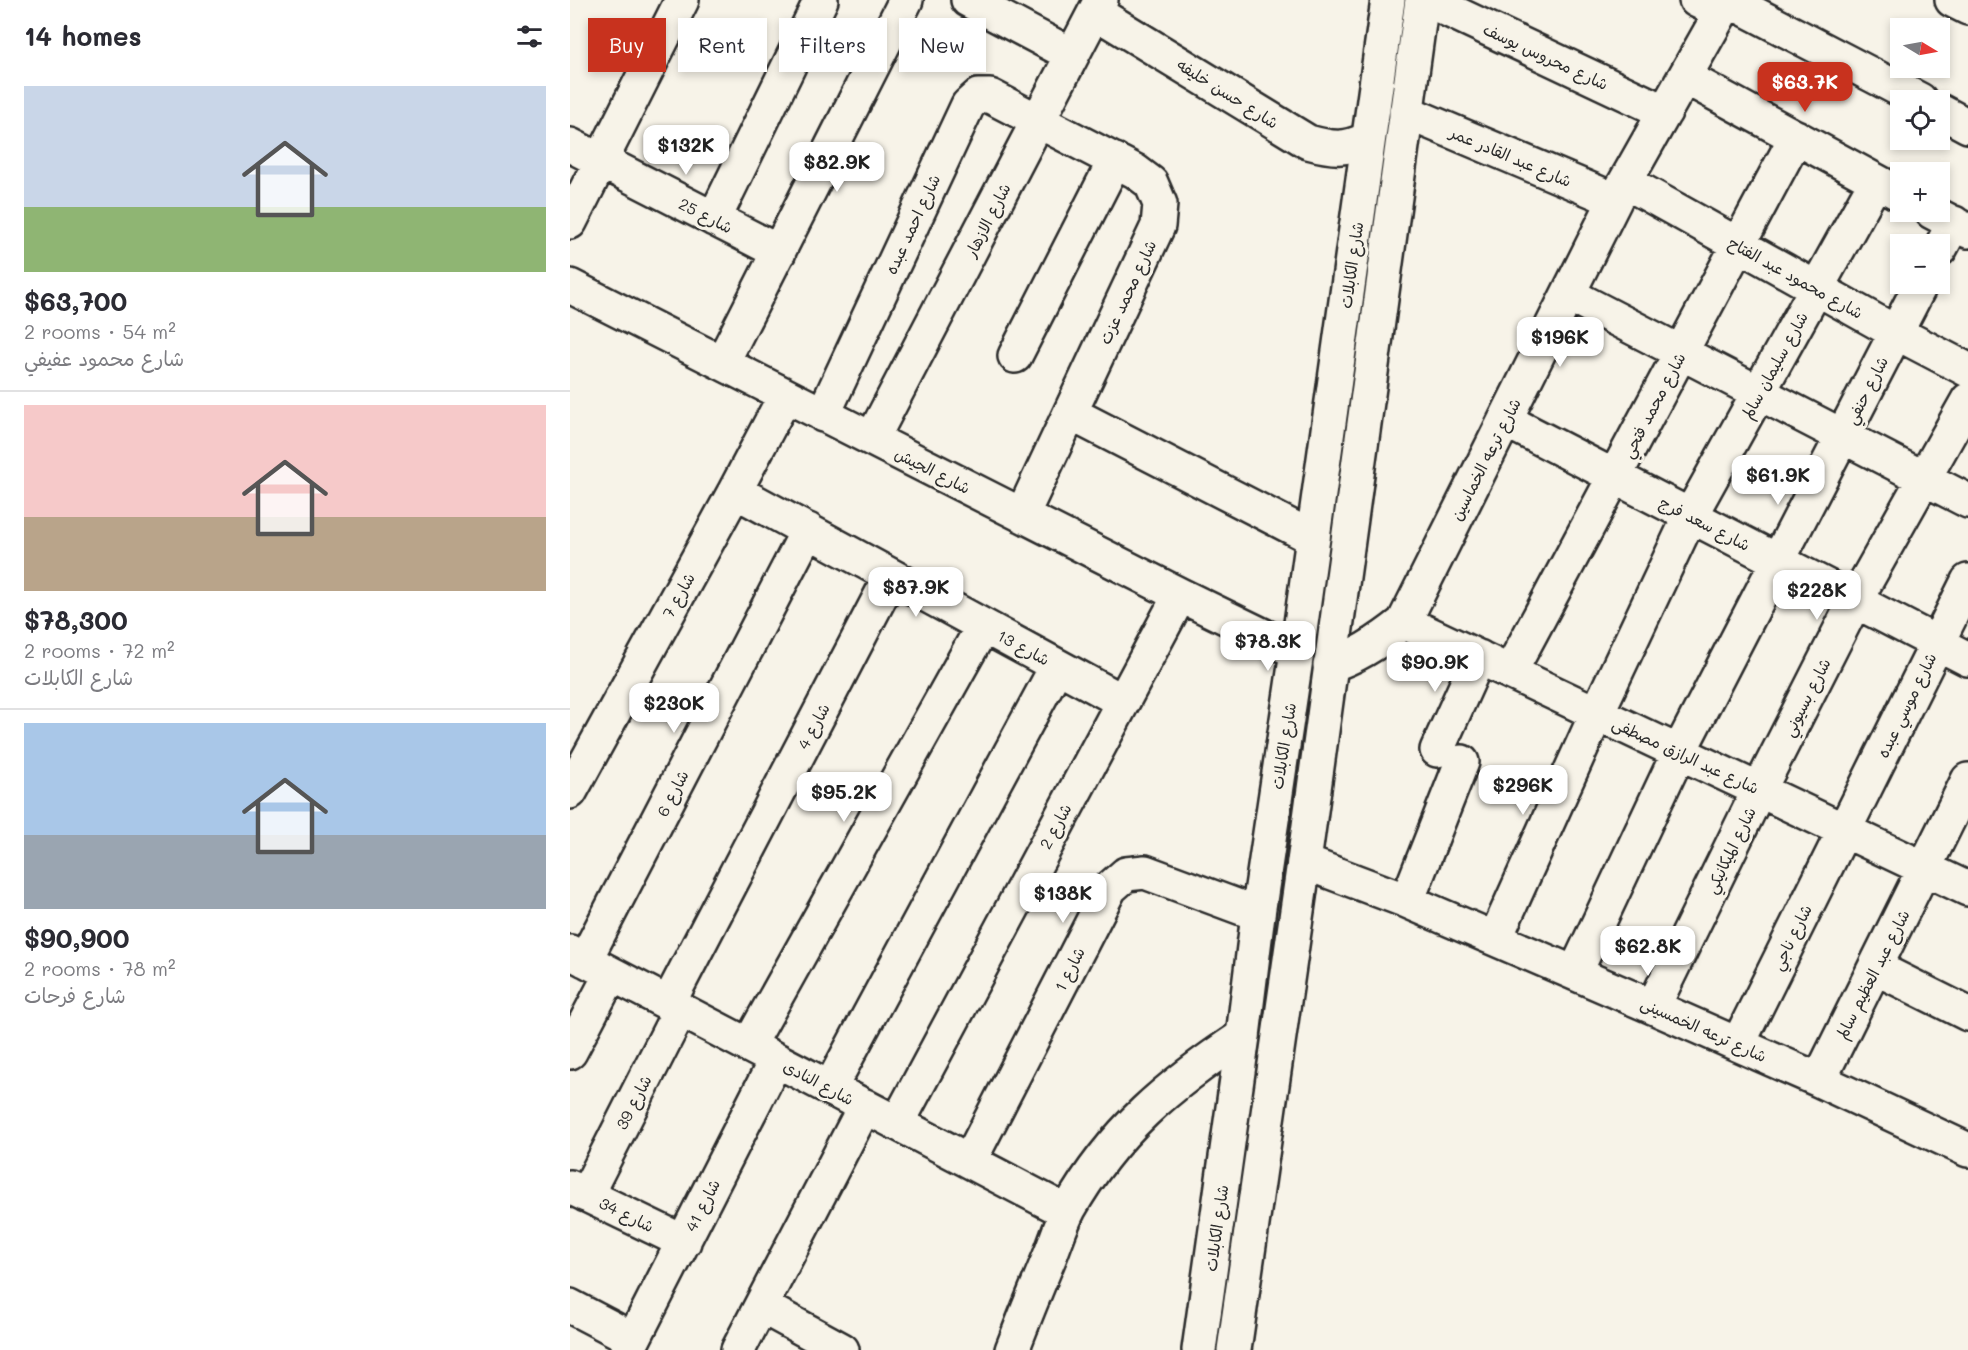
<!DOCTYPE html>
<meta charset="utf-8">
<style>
body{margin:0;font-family:Mali,"Playpen Sans Arabic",sans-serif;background:#f2f2f3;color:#2b2b33;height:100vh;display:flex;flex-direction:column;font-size:22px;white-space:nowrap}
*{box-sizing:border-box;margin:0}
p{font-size:20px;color:#7c7c81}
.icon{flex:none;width:33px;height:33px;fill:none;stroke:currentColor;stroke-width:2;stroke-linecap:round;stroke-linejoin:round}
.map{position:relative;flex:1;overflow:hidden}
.side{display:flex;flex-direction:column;background:#fff;width:570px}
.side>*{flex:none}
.guide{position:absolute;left:18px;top:18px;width:570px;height:54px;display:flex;gap:12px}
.needle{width:39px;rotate:100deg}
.tools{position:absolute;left:1320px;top:18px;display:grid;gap:12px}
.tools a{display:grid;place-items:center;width:60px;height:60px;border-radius:0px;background:#fff;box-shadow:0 3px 9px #0003;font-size:30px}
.price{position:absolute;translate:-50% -51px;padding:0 14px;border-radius:12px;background:#fff;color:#222;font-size:20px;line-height:39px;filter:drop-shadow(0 2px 3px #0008)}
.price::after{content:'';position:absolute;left:50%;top:36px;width:18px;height:14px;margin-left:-9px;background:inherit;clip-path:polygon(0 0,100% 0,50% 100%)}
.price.active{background:#c8321e;color:#fff}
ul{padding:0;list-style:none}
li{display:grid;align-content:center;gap:12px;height:318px;padding:0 24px}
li+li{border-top:2px solid #e1e1e2}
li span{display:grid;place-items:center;height:186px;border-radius:0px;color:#555}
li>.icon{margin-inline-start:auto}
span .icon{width:108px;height:108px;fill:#fffc;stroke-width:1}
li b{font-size:26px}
h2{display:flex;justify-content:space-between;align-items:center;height:72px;padding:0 24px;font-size:26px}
.chip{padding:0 21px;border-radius:0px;background:#fff;box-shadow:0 3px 9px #0003;font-size:21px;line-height:54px}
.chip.active{background:#c8321e;color:#fff}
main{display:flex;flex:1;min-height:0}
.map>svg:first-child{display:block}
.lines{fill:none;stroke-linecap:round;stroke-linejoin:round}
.minor-casing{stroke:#2b2b2b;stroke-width:38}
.major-casing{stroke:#2b2b2b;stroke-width:38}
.minor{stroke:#f7f3e8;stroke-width:33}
.major{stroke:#f7f3e8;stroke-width:33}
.labels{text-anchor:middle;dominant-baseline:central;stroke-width:6;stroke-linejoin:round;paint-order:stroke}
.street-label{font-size:16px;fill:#2b2b2b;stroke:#f7f3e8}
</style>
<main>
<section class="side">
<h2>14 homes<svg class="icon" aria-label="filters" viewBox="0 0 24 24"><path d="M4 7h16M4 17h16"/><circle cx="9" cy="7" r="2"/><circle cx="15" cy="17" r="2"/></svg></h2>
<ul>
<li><span style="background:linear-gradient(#c9d6e8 65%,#8fb573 0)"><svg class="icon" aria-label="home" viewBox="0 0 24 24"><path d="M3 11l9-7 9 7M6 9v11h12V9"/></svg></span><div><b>$63,700</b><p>2 rooms · 54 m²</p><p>شارع محمود عفيفي</p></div></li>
<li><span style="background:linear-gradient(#f6c9c9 60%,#b9a48a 0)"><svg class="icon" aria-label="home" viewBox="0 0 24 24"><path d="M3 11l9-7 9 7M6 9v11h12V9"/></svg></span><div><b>$78,300</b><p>2 rooms · 72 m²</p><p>شارع الكابلات</p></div></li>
<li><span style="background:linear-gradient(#a9c7e8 60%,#9aa5b1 0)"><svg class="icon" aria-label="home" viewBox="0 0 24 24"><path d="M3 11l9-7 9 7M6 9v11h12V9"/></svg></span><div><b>$90,900</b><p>2 rooms · 78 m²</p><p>شارع فرحات</p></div></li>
</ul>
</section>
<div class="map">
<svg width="1398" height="1350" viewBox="0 0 1398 1350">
<rect width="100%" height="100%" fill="#f7f3e8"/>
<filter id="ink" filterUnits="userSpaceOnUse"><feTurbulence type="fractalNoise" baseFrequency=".0167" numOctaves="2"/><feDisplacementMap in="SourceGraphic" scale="12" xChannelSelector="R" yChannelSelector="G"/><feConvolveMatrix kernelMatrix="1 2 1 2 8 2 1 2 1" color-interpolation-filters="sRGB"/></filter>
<g filter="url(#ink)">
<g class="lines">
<g class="minor-casing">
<path id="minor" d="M398,0L502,55
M857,0L1095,112
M1126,0L1151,12
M1158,0L1350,100
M1382,0L1398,8
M525,12L738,142C764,149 774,150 798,139
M1115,77L1330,194
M1370,111L1398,126
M836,112L1045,200
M0,145L209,252
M1056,182L1325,332L1398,370
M1362,212L1398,231
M144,219L251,0
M0,222L112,0
M1370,249L1384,223
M0,286L610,595L727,652
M998,294L1398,501
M445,356L545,160
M152,363L336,0
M500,413L743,538
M253,415L398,105L408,96H420L565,171L581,183L590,204L588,226L452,515
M935,420L1398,659
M302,439L531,0
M165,491L552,701
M834,622L1398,889
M760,665C787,657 813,639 834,622L1045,200L1158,0
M940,672L1226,137
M867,750L909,657
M0,792L165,491L215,396
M734,862L837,901L1083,1007L1249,1080L1398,1150
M837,901L892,762
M925,939L1027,713L1120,516L1306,181
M0,952L497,1212
M15,960L238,530
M1306,968L1398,1014
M1005,973L1109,752L1351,284
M98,1004L321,576
M1083,1007L1189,790L1285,601L1398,400
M1168,1044L1398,581
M179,1045L413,626
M0,1052L41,974
M1249,1080L1398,780
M260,1088L487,666
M328,1122L610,595
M400,1160L540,888L556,874L575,872L688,914
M0,1187L114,1242
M16,1195L110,1010
M0,1306L63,1339
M191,1306L272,1350
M58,1350L206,1060
M168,1350L295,1106
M442,1350C454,1319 467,1287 480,1256C486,1241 491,1224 499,1209C543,1131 599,1085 673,1036"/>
</g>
<g class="major-casing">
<path id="major" d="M629,1350L673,1036L688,914L727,652L818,0
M664,1350L734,862L852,0"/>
</g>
<use href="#minor" class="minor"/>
<use href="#major" class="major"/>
</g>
</g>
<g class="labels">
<g class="street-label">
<text transform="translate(976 56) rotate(25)">شارع محروس يوسف</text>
<text transform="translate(658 93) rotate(32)">شارع حسن خليفه</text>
<text transform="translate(941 156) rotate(23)">شارع عبد القادر عمر</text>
<text transform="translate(136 215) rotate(27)">شارع 25</text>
<text transform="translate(417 220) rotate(-63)">شارع الازهار</text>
<text transform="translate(342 224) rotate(-65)">شارع احمد عبده</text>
<text transform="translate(781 265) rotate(-82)">شارع الكابلات</text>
<text transform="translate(1226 277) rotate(29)">شارع محمود عبد الفتاح</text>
<text transform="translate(557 292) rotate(-65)">شارع محمد عزت</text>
<text transform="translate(1204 365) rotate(-61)">شارع سليمان سالم</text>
<text transform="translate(1296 390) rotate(-63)">شارع حنفي</text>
<text transform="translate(1083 405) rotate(-62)">شارع محمد فتحي</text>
<text transform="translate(915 459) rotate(-63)">شارع ترعه الخماسين</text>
<text transform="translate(363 470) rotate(27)">شارع الجيش</text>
<text transform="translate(1135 523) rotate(27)">شارع سعد فرج</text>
<text transform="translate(108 595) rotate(-61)">شارع 7</text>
<text transform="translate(454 647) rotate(28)">شارع 13</text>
<text transform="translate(1236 697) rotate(-63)">شارع بسيوني</text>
<text transform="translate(1336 705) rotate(-64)">شارع موسي عبده</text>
<text transform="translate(243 726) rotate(-62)">شارع 4</text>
<text transform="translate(713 746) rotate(-81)">شارع الكابلات</text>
<text transform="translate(1116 755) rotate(25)">شارع عبد الرازق مصطفى</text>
<text transform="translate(102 793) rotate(-63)">شارع 6</text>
<text transform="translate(485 826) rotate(-62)">شارع 2</text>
<text transform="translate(1160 850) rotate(-64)">شارع الميكانيكي</text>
<text transform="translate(1221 937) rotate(-64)">شارع ناجي</text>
<text transform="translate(499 969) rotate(-63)">شارع 1</text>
<text transform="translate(1302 974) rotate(-63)">شارع عبد العظيم سالم</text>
<text transform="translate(1134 1029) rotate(24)">شارع ترعه الخمسينى</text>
<text transform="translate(249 1082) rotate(28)">شارع النادى</text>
<text transform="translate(63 1102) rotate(-63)">شارع 39</text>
<text transform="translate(132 1205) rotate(-63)">شارع 41</text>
<text transform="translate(57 1214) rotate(26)">شارع 34</text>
<text transform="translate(646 1228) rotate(-82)">شارع الكابلات</text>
</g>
</g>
</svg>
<div class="tools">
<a><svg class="needle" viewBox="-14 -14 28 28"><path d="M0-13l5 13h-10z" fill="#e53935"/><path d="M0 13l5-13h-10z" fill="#7c7c81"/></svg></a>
<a><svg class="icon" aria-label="locate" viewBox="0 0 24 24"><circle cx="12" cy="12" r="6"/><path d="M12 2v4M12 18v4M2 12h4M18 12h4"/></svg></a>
<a>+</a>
<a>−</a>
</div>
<b class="price active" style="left:1235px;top:113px">$63.7K</b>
<b class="price" style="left:116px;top:176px">$132K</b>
<b class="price" style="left:267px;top:193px">$82.9K</b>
<b class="price" style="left:990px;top:368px">$196K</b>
<b class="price" style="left:1208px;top:506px">$61.9K</b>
<b class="price" style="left:346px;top:618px">$87.9K</b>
<b class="price" style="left:1247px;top:621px">$228K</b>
<b class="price" style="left:698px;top:672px">$78.3K</b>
<b class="price" style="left:865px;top:693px">$90.9K</b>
<b class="price" style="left:104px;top:734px">$230K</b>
<b class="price" style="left:953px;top:816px">$296K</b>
<b class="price" style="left:274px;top:823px">$95.2K</b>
<b class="price" style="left:493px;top:924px">$138K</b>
<b class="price" style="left:1078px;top:977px">$62.8K</b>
<div class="guide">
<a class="chip active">Buy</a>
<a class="chip">Rent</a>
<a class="chip">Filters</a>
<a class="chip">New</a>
</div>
</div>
</main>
